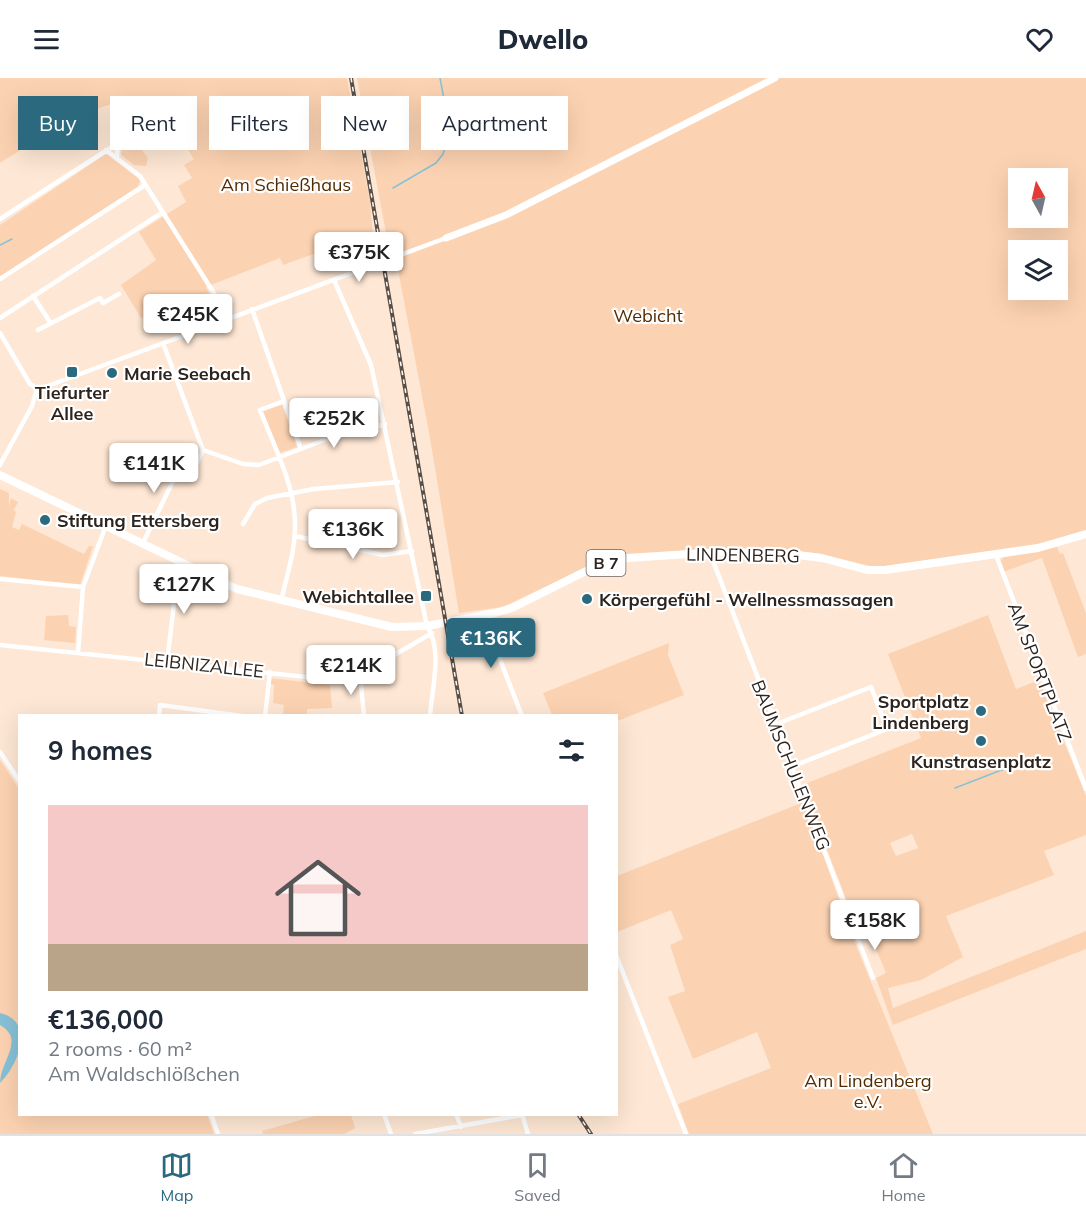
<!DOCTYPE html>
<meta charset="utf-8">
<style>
body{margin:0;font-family:Mulish,sans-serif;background:#f6f6f7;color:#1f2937;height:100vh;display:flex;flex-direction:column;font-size:22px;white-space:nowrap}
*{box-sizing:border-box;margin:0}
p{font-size:20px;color:#747a83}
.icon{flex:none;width:33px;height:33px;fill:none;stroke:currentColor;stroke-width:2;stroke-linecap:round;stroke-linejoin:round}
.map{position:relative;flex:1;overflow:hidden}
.sheet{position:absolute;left:18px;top:636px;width:600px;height:402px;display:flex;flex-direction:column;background:#fff;border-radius:0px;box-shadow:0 6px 24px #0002}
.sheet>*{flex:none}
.guide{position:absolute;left:18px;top:18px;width:600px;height:54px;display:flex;gap:12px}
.needle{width:39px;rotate:352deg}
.buttons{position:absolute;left:1008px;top:90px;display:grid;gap:12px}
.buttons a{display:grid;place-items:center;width:60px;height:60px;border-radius:0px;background:#fff;box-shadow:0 6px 24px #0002;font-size:30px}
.price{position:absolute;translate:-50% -51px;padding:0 14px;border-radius:6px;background:#fff;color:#222;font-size:20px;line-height:39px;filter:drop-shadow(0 2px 3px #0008)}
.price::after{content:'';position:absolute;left:50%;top:36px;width:18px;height:14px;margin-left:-9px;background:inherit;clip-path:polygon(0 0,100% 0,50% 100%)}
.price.current{background:#2b697f;color:#fff}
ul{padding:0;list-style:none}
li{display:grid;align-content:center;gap:12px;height:318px;padding:0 30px}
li+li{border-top:2px solid #e0e1e3}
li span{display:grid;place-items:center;height:186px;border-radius:0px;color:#555}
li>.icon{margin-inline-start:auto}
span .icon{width:108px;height:108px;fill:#fffc;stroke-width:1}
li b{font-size:26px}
h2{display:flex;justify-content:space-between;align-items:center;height:72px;padding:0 30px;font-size:26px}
.chip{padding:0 21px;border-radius:0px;background:#fff;box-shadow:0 6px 24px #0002;font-size:21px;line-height:54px}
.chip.current{background:#2b697f;color:#fff}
header{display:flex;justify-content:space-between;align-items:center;height:78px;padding:0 30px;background:#fff;font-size:27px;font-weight:800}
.dock{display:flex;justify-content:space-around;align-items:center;height:84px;border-top:2px solid #e0e1e3;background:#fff;font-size:16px;color:#747a83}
.dock a{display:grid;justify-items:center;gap:3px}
.dock .current{color:#2b697f}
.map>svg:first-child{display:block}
.green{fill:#fcd3b2;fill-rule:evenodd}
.water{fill:#87c1d7}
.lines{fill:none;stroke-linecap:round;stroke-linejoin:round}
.stream{stroke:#87c1d7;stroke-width:1.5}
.street{stroke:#fff;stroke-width:4.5}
.secondary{stroke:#fff;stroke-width:7}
.primary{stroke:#fff;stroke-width:8}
.rail-casing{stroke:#5a4e45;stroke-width:4}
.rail{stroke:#fff;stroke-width:1.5;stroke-dasharray:4.5;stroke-linecap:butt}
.poi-dot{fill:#2b697f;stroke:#fff;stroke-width:2}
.labels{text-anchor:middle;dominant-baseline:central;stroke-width:4.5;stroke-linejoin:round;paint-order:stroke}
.shield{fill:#fff;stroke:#6c6662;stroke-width:1.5}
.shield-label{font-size:16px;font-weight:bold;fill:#2d241e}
.park-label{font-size:18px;fill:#522b00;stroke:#fff}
.poi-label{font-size:18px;font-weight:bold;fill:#2d241e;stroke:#fff;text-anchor:start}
.street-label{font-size:18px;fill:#2d241e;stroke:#fff}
</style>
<header><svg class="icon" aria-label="menu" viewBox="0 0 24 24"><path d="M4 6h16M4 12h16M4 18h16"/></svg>Dwello<svg class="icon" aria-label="heart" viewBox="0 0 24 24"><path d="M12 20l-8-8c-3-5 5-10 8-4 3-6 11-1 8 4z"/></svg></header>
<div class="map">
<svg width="1086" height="1056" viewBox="0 0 1086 1056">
<rect width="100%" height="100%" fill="#fee7d4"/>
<path class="green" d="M0,0H347L370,123L375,179L345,191L336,168L283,187L280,180L206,209L209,215L141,240L121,207L156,182L139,154L186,124L178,108L192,100L184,87L194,81C187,71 167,32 159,27C122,3 33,65 0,85Z
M357,0H1086V453L1035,467L885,488H871L814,475L786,472L717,471L627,476L601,483L502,529L459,535L430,360L395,176L389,171ZM1018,100H1058V140H1018ZM1018,172H1058V212H1018Z
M134,62L148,80L146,88L134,87L121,77L122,69Z
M106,76L140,102L138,109L0,199V147Z
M282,327L297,369L279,375L263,333Z
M0,411L9,415V429L11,420L18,424L14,432L11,430L16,434L12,449L19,452L22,446L84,476L89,468H93L80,507L0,498Z
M1057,469L1060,476L1063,475L1086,535V576L1078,579L1042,480L1003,494L1000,483L1004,479Z
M68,537L69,548L76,549L75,565L44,562L46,538Z
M988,537L1016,611L1039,602L1086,718V757L1044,773L1054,797L946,838L963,879L921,902L888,910L893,930L1086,853V871L893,947L876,900L886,895L870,857L881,852L880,848L869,851L852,836L802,707L921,660L888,576ZM912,756L918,770L896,778L890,765Z
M669,565L668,577L684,617L617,643L616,638L552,637L543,615Z
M269,600L330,607L332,630L307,631V637H283L284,627L273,625L274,607L268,605Z
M0,682L19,711L20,1036L207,1037L214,1056H0Z
M804,724L851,855L933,1056H689L678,1026L771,990L757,954L693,981L668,919L685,913L670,867L683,861L671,832L617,854V798Z
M318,1037H351L355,1050L345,1056H263L262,1053Z"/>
<path class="water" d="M0,935C36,943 18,988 0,1005C0,983 26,962 0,947Z"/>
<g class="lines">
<path class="stream" d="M393,110L436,85L443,76L450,53L440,0
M0,167L12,161
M955,710L1035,679"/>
<path class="street" d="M106,72L140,98L229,239
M0,141L118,65L117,78
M0,201L145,107
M334,202L371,287L427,548C443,573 432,609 430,638
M33,218L50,244
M252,231L301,371
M0,240L163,134
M38,252L100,220L103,225L119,216
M0,255L30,306L37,310L45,309L446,160
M203,372L243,386L259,387L327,361L385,346
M0,387L32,328L37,310
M243,446L255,426L267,420L314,411L398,404
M295,458L383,477L412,473
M142,467L173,403L195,389L203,372L163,265
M710,475L873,900
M996,477L1086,711
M0,501L83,509
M281,524C286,499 296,472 295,446C295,407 274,368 260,332L284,323
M483,538L522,638
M0,567L345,603L360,597L432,555
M78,575L83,509L105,450
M167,584L176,510L185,487
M360,597L364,638
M159,638L160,627L242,638
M265,638L270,594
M774,647L871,609L887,651L791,689
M0,674L20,704
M616,877L686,1056
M211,1036L218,1056
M384,1036L391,1056
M456,1036L461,1049
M522,1036L528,1056
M415,1056L522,1037"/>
<path class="secondary" d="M446,160L506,137L775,0"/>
<path class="primary" d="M0,397L237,511L392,549L427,548L495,535L512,530L594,489L628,480L720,474L781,475L822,480L867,492H885L1038,470L1086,456"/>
<g class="rail-casing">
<path id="rail" d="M351,0L462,638
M578,1036L591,1056"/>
</g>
<use href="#rail" class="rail"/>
</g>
<g class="poi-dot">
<rect x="66" y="288" width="12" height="12" rx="3"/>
<circle cx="112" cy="295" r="6"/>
<circle cx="45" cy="442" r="6"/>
<rect x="420" y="512" width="12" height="12" rx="3"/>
<circle cx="587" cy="521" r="6"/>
<circle cx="981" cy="633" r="6"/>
<circle cx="981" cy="663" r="6"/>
</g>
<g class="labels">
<rect class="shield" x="586.5" y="472" width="39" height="26" rx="4.5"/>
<g class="shield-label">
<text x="606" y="485">B 7</text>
</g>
<g class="park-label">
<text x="286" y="106">Am Schießhaus</text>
<text x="648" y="237">Webicht</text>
<text x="868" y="1002">Am Lindenberg<tspan x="868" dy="21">e.V.</tspan></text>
</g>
<g class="poi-label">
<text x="124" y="295">Marie Seebach</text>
<text x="72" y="314" text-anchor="middle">Tiefurter<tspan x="72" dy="21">Allee</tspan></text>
<text x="57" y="442">Stiftung Ettersberg</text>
<text x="414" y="518" text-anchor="end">Webichtallee</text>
<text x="599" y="521">Körpergefühl - Wellnessmassagen</text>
<text x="969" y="623" text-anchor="end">Sportplatz<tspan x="969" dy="21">Lindenberg</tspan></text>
<text x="981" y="683" text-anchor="middle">Kunstrasenplatz</text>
</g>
<g class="street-label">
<text transform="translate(743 477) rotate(1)">LINDENBERG</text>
<text transform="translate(204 587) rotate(6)">LEIBNIZALLEE</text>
<text transform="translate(1040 594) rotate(69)">AM SPORTPLATZ</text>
<text transform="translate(791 687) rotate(68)">BAUMSCHULENWEG</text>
</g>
</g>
</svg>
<div class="buttons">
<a><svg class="needle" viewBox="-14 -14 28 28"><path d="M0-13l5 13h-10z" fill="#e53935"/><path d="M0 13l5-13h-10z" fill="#747a83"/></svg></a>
<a><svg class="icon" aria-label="layers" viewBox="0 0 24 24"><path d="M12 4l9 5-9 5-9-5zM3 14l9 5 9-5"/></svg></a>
</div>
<b class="price" style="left:359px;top:205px">€375K</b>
<b class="price" style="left:188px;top:267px">€245K</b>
<b class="price" style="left:334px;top:371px">€252K</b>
<b class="price" style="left:154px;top:416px">€141K</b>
<b class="price" style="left:353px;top:482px">€136K</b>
<b class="price" style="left:184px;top:537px">€127K</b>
<b class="price current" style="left:491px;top:591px">€136K</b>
<b class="price" style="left:351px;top:618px">€214K</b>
<b class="price" style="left:875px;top:873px">€158K</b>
<div class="guide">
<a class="chip current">Buy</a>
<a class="chip">Rent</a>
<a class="chip">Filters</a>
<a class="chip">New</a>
<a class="chip">Apartment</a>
</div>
<section class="sheet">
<h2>9 homes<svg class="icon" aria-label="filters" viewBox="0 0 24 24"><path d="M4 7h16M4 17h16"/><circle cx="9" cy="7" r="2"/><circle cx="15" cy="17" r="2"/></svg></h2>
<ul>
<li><span style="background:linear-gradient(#f6c9c9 75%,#b9a48a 0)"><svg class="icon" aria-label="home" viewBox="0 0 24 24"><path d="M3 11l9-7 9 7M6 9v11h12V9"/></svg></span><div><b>€136,000</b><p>2 rooms · 60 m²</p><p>Am Waldschlößchen</p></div></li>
</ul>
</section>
</div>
<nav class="dock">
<a class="current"><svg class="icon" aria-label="map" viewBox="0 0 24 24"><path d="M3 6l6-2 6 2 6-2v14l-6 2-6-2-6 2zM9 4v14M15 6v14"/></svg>Map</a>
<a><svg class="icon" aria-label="saved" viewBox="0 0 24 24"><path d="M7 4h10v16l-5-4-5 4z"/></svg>Saved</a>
<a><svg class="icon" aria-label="home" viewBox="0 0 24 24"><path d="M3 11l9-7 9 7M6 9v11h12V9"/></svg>Home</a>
</nav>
